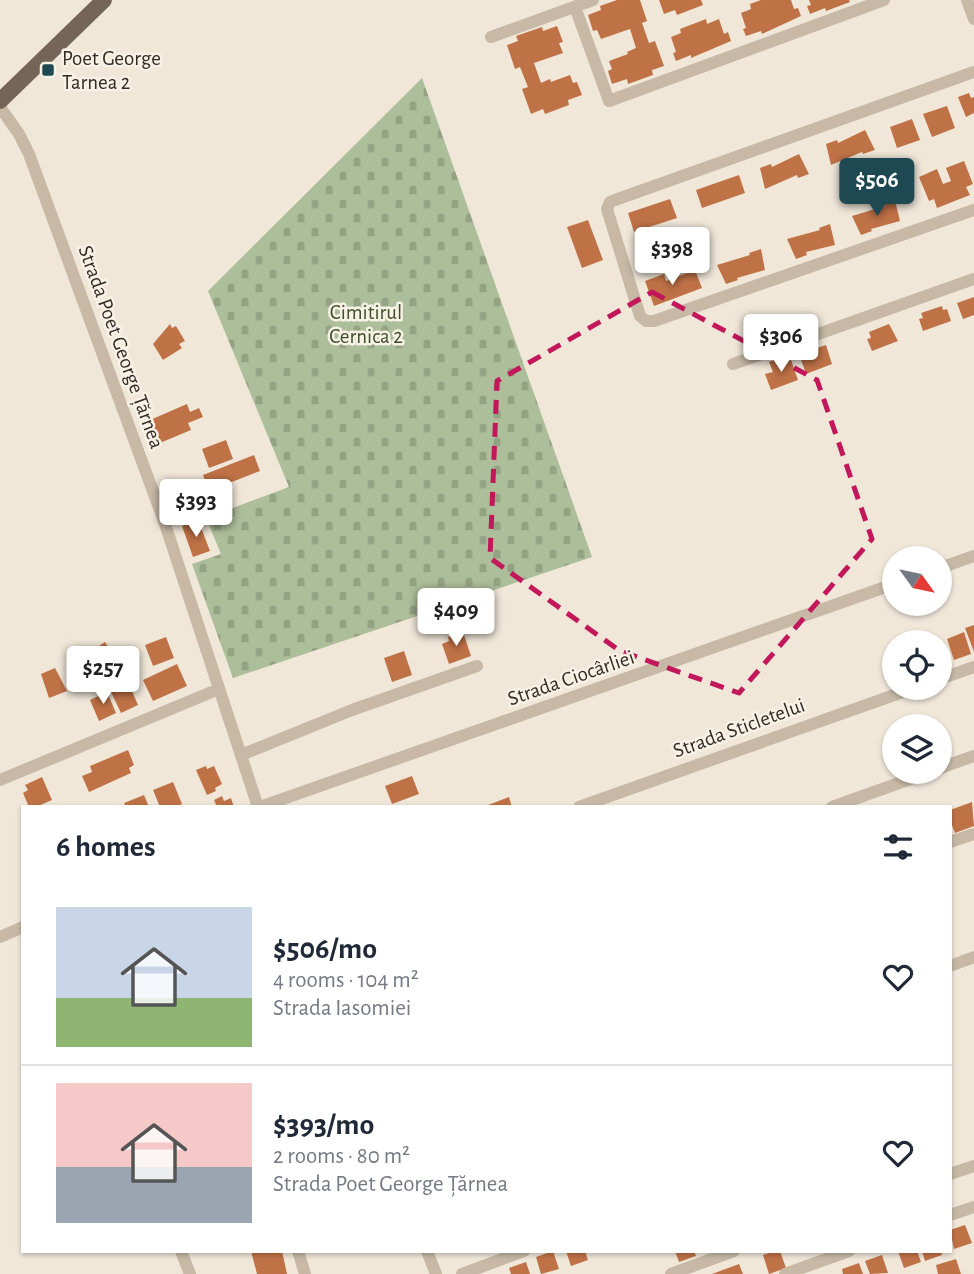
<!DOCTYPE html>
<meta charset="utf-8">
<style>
body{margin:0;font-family:"Alegreya Sans",sans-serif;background:#f2f2f3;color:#1f2937;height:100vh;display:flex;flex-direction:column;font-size:26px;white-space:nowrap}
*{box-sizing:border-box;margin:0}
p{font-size:23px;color:#747a83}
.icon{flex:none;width:38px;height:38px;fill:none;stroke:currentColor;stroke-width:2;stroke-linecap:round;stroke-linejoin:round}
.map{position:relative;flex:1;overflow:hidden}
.panel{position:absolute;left:21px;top:805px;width:931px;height:448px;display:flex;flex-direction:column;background:#fff;border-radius:0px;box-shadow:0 2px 5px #0004}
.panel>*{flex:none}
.needle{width:46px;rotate:123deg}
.buttons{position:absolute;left:882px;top:546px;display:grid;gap:14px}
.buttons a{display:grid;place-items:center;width:70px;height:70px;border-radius:50%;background:#fff;box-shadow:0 2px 5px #0004;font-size:35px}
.price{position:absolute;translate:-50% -60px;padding:0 16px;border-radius:7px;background:#fff;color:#222;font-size:23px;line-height:46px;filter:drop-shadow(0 2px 4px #0008)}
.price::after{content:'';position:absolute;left:50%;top:42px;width:21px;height:16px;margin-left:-10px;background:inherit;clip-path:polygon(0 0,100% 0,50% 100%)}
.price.active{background:#1e4952;color:#fff}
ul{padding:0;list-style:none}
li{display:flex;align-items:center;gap:21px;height:175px;padding:0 35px}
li+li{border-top:2px solid #e0e1e3}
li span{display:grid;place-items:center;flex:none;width:196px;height:140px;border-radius:0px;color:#555}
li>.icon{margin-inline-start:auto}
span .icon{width:84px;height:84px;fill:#fffc;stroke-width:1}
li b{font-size:30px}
h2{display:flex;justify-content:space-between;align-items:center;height:84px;padding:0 35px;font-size:30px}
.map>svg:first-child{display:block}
.cemetery{fill:url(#cemetery-stones)}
.building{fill:#c07247}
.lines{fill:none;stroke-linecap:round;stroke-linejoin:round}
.minor{stroke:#c7b9a6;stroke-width:12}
.major{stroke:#746558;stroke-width:16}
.marked{fill:none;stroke:#c2185b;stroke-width:5;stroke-dasharray:14 9;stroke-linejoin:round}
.poi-dot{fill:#1e4952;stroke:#f8f1e5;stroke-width:2.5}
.labels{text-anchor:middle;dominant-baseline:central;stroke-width:5;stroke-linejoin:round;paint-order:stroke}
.poi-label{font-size:21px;fill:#332c26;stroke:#f8f1e5;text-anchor:start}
.park-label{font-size:21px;fill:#3e502b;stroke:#f8f1e5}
.street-label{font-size:21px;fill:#332c26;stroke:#f8f1e5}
</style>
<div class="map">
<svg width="974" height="1274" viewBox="0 0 974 1274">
<defs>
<pattern id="cemetery-stones" width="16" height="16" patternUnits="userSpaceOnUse" patternTransform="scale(1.75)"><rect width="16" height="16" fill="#adbe9a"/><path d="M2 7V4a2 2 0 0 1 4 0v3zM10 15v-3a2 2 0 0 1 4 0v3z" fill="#95a385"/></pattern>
</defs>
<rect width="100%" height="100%" fill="#f0e7d9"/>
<path class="cemetery" d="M422,78L592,557L233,678L192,564L221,554L206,518L289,487L208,291Z"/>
<path class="building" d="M617,0H640L647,21L642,23L649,43L655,41L664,66L652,70L653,75L628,84L627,79L612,84L608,71L612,69L609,61L628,54L627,52L636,48L630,29L601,39L597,30L593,31L588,15L601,10L600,6Z
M659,0H701L703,5L677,15L675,10L664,14Z
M761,0H791L794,9L798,8L801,16L762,34L761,31L746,36L743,29L746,28L741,13L751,9L750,4Z
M809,0H849L850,2L826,11L825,8L810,14L807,6L811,5Z
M706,19L707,24L719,19L724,34L728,32L731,41L691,58V55L676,61L673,53L676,52L671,37L681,33L680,29Z
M557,26L563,42L559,43L563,53L534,63L541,83L550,79L551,82L570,75L573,83L577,82L582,95L568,100L569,105L545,114L543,109L531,114L522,89L528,87L520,67L515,69L507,45L518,41L516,36L542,27L543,31Z
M969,93L971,98L974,97V113L966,117L958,97Z
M947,106L955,128L932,137L923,114Z
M912,119L920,140L897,148L890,127Z
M865,130L875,150L863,154L862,152L831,165L826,144L837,140L838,143Z
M799,154L809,174L798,178L797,175L765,189L760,168L771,164L772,167Z
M964,161L973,184L966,187L970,195L937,208L934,199L929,201L919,177L937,169L943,184L951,181L946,168Z
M739,175L745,193L702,208L696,190Z
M670,199L677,218L634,232L628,213Z
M895,200L900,221L871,229L872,231L861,235L852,216L885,206L884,204Z
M588,220L603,260L582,268L567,227Z
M830,224L835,245L806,252L807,255L796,259L787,239L820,230L819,228Z
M761,249L765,270L737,278L738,280L726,284L717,265L750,255L749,253Z
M695,270L702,288L654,306L645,281L664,274L666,281Z
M974,297V315L963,319L957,303Z
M942,306L943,310L947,309L951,321L923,331L919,319L923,318L921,313Z
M762,316L768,335L749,341L743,323Z
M170,324L172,328L176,326L185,341L179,344L182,348L163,360L153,344Z
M889,324L898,341L872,351L867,339L871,338L869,332Z
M826,345L832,364L806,374L799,354Z
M781,358L783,363L791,360L798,380L771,390L765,374L773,372L769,362Z
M187,404L190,412L199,408L203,417L188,423L191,430L160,443L150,420Z
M226,440L233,459L209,468L202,449Z
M254,455L260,471L209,491L203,475Z
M198,520L210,551L193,557L182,526Z
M974,625V652L965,628Z
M463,632L471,656L449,664L442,644L449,641L448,637Z
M964,632L971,654L954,660L947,639Z
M166,637L174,658L153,666L145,645Z
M105,642L120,666L97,680L82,657Z
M404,651L412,675L392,682L384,658Z
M177,664L187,686L153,701L143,680Z
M55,668L67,691L49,698L41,674Z
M128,682L138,705L121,713L110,690Z
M107,692L116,713L99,721L90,700Z
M128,750L134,765L129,768L131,773L89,792L82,776L92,772L90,766Z
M206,766L207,769L214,766L222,784L215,788L216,791L207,795L196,770Z
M412,776L419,794L392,804L385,786Z
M42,777L52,800L36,807H29L23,793L28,790L25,785Z
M173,782L182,804L177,807H160L153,790Z
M144,795L149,807H126L124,803Z
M222,796L224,801L231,798L234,807H217L214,800Z
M509,797L512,807H483Z
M972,802L974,826L955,833L950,820V810Z
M965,1225L972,1243L954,1249L950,1230Z
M251,1251H282L287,1274H257Z
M553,1251L559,1269L541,1274L536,1257Z
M566,1251H585L588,1260L571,1266Z
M675,1251H694L696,1256L679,1262Z
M775,1251H780L786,1268L769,1274L763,1255Z
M898,1251H917L921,1262L904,1268Z
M922,1251H941L942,1255L925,1261Z
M882,1255L888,1273L870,1274L865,1261Z
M956,1259L961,1274H938L936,1265Z
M526,1262L530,1274H511L509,1268Z
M859,1263L863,1274H843L842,1269Z
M739,1264L743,1274H712Z"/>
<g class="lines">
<path class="minor" d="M967,0L974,19
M575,7L609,101L884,0
M491,37L593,0
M974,72L615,200L610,202L607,209L640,316L646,321H654L974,210
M0,107L19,134L29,154L165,524L258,807
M733,364L974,279
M940,568L974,556
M940,679L974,667
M241,755L352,710L477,666
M940,768L974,756
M0,780L219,689
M260,807L894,584
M579,807L914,688
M832,807L930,772
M950,842L974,834
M0,937L23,927
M950,966L974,957
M950,1174L974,1166
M950,1215L974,1207
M181,1251L190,1274
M298,1251L305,1274
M427,1251L436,1274
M462,1274L524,1251
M671,1274L734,1251
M785,1274L849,1251"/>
<path class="major" d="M0,101L104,0"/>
</g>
<path class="marked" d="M652,292L817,380L872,539L739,693L620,651L490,558L497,381Z"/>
<rect class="poi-dot" x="41" y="63" width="14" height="14" rx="3.5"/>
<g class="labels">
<g class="poi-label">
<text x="62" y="58">Poet George<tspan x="62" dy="24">Tarnea 2</tspan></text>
</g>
<g class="park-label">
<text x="366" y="312">Cimitirul<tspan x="366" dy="24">Cernica 2</tspan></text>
</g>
<g class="street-label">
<text transform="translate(121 347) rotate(70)">Strada Poet George Țărnea</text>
<text transform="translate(571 678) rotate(-19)">Strada Ciocârliei</text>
<text transform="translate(739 728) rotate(-20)">Strada Sticletelui</text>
</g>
</g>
</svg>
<div class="buttons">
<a><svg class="needle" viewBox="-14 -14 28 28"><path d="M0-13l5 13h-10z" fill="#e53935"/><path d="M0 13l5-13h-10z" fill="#747a83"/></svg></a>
<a><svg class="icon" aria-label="locate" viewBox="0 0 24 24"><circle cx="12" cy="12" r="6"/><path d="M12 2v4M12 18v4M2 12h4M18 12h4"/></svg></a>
<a><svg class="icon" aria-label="layers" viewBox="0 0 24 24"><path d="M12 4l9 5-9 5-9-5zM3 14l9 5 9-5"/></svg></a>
</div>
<b class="price active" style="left:877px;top:218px">$506</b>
<b class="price" style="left:672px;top:287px">$398</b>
<b class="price" style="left:781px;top:374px">$306</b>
<b class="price" style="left:196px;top:539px">$393</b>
<b class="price" style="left:456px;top:648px">$409</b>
<b class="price" style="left:103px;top:706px">$257</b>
<section class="panel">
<h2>6 homes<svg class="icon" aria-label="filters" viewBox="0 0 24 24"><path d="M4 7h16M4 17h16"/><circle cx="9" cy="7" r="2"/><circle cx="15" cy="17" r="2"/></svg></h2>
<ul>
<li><span style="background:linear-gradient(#c9d6e8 65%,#8fb573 0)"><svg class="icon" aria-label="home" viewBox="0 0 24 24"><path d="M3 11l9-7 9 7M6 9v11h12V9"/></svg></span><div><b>$506/mo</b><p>4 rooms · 104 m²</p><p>Strada Iasomiei</p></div><svg class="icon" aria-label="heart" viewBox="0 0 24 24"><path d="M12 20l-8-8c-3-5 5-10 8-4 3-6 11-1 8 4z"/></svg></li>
<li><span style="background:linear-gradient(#f6c9c9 60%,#9aa5b1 0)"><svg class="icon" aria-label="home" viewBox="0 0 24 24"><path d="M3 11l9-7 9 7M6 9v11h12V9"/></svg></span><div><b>$393/mo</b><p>2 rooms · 80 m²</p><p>Strada Poet George Țărnea</p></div><svg class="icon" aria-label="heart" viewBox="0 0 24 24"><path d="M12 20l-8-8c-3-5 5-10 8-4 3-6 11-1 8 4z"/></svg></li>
</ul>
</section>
</div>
